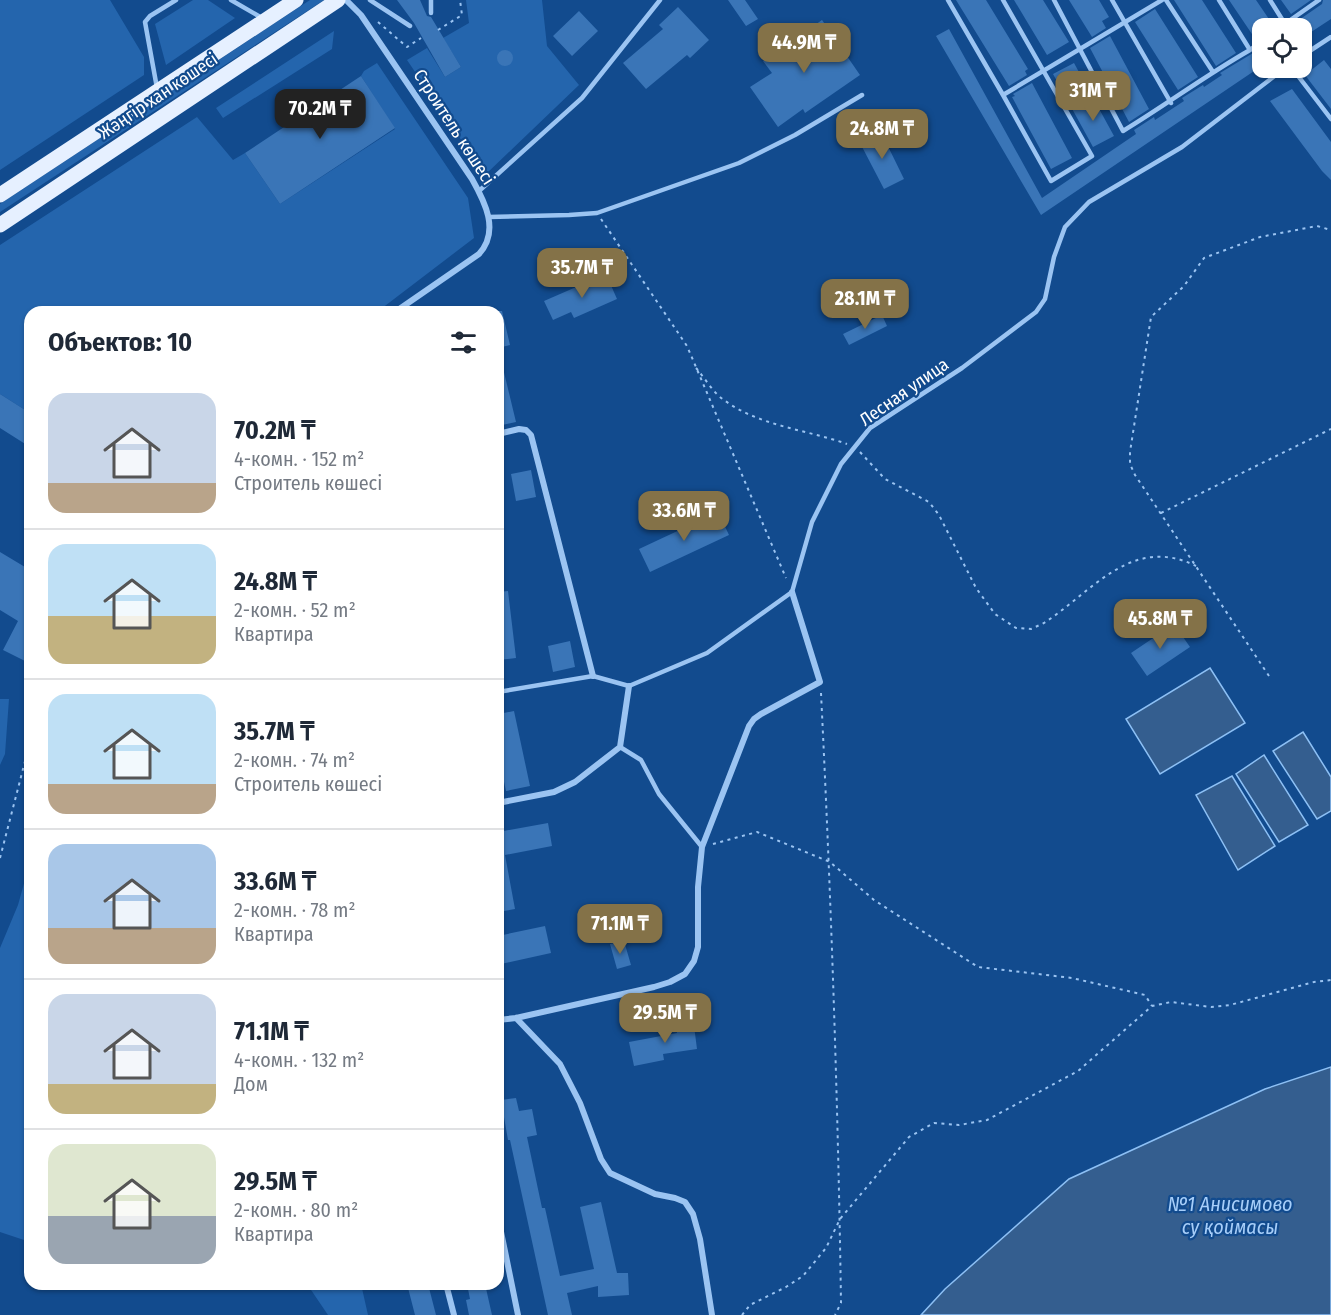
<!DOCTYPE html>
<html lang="ru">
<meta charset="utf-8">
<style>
body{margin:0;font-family:"Fira Sans Condensed",sans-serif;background:#f2f2f3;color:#1f2937;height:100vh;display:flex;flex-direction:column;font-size:22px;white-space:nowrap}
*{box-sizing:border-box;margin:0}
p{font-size:20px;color:#747a83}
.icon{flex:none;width:33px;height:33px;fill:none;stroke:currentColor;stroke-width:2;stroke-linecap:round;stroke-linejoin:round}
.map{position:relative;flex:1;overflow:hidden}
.side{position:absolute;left:24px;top:306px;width:480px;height:984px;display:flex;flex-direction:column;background:#fff;border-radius:18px;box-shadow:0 2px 4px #0004}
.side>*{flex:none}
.fabs{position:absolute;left:1252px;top:18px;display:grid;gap:12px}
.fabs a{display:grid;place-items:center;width:60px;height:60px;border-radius:12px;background:#fff;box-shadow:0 2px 4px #0004;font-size:30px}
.price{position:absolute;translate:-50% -51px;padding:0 14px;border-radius:12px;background:#847248;color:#fff;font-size:20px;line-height:39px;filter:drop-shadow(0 2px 3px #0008)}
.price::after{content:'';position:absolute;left:50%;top:36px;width:18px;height:14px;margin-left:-9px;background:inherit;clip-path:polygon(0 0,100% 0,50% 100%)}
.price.active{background:#222;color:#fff}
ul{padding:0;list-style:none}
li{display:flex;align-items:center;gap:18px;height:150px;padding:0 24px}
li+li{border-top:2px solid #e0e1e3}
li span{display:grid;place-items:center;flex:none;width:168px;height:120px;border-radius:18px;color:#555}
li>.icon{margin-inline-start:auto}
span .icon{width:72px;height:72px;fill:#fffc;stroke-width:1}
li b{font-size:26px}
h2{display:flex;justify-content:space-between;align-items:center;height:72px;padding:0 24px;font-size:26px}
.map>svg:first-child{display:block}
.green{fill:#2465ad}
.water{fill:#345e8f;stroke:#8dc0f5;stroke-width:1.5}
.building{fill:#3a75b7}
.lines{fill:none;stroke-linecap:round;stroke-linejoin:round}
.path{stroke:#9bc4f2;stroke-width:2;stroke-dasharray:3 4.5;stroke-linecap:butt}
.lane{stroke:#9bc4f2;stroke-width:4.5}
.street{stroke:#9bc4f2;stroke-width:6}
.primary{stroke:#e6f0ff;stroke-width:15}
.labels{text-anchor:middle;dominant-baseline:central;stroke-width:4.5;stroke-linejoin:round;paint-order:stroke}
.street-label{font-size:18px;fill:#fff;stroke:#124b8e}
.water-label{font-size:20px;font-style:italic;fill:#a7cef9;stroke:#124b8e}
</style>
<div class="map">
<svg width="1331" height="1315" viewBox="0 0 1331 1315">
<rect width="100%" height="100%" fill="#124b8e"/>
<path class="green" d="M0,0H110L144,57V75L0,170Z
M193,0H208L235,18L166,65L155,24Z
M310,0H324L0,212V204Z
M466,0H542L547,46L579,85L485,175L407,60L427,48L445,77L461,67L443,38L469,23Z
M334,31L332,49L223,118L216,108Z
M377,63L468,198L474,238L377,312H30V413L0,394V245L197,117L233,160L245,153L280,204L395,129L361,76L364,71Z
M0,699H9L5,754L0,765Z
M30,862V1242L0,1232V948L18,905Z
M307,1284H361L368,1315H328Z"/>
<path class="water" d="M1210,668L1245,723L1160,774L1126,719Z
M1303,732L1331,777V811L1317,819L1273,751Z
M1264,755L1308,825L1279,842L1236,774Z
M1232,776L1275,846L1238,870L1196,795Z
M1331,1067V1315H921L945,1289L1069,1179L1265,1089Z"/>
<path class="building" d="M397,0H420L427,16L431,17L461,67L445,77L414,23Z
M728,0H745L758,19L746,26Z
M956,0H986L1028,69L1025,71L1027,75L1009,86Z
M1014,0H1043L1069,42L1047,55Z
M1069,0H1099L1109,17L1102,21L1106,28L1092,37Z
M1174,0H1202L1236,53L1216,66Z
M1229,0H1256L1275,28H1263V36L1256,40Z
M1281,0H1311L1291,14Z
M1323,0H1331V19L1302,38V28L1296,22L1322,4Z
M678,7L709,40L690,58L687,55L646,89L623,63L663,29L659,25Z
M1155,9L1198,77L1178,90L1135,22Z
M579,11L598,31L572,56L553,36Z
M822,20L860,75L805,113L803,109L778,127L750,87L772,73L763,61Z
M949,29L1042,198L1136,134L1134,130L1154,117L1155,120L1184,101L1182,98L1203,85L1204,87L1222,75L1220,73L1263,47V65L1041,215L936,36Z
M1110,36L1149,109L1129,122L1090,48Z
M497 58a8 8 0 1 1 16 0a8 8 0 1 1-16 0Z
M1324,60L1331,69V109L1305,75Z
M1074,63L1114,136L1093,147L1053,74Z
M361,76L395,128L280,204L245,153Z
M1032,83L1072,158L1051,169L1012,97L1015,96L1013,94Z
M1292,89L1331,142V180L1322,171L1270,101Z
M880,130L904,179L884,189L859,141Z
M606,274L617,299L574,318L571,312L553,320L544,301Z
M498,311H502L510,345L498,348Z
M882,315L887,326L849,345L843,334Z
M498,364H502L516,422L498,426Z
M0,394L30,413V447L0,428Z
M531,470L536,497L516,501L511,474Z
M718,512L729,535L650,572L639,549Z
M0,552L30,570V651L25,661L3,650L18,621L0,610Z
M508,591L516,658L498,660V592Z
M1174,624L1190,647L1147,676L1131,653Z
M570,641L575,667L553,672L548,646Z
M514,711L530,786L506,791L498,754V714Z
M548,823L552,846L505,855L515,909L498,912V832Z
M545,926L551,953L501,964L498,951V936Z
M624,941L631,965L617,969L610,944Z
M693,1018L697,1049L663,1054L664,1060L634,1066L629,1042L677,1033L675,1020Z
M516,1098L519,1111L532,1109L537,1135L527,1137L542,1208H545L560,1276L594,1269L580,1207L601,1202L617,1273H628L629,1295L598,1297V1286L567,1293L572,1315H548L510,1140H508L501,1100Z
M407,1284H428L436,1315H415Z
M467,1284H485L492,1315H469L466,1300L470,1299Z"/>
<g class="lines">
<path class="path" d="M378,22L407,47L421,38
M438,30L462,15L460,0
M601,219L687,346L786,578
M696,368C704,377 711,389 720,397C756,426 805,429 847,444
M860,452L885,479L929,502L939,515L976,588L995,614L1016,628L1031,629L1044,623C1092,592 1132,534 1196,566
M1161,513L1331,429
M1269,676L1135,475L1130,464V452L1151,317L1184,286L1204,258L1260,237L1317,226L1331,230
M821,693C831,896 838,1099 841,1303L835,1315
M713,844L757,832L830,862L874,900L978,967L1072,978L1145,995L1152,1006
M0,858L30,742
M742,1315L750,1305L786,1287L803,1276L826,1248L840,1219L909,1137L934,1123L959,1125L987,1120L1078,1071L1152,1006L1171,1002L1211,1007L1230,1005L1314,982L1331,980"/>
<path class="lane" d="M231,0L262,18
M370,0L410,26
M948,0L1003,95L1051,181L1092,156L1003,0
M1054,0L1123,131C1166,105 1206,75 1250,50
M1112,0L1171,103
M1166,0L1213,72
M1219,0L1250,50L1263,40
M1270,0L1285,24
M431,13V0
M1279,28L1319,0
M1302,56L1331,37
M1292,68L1331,119
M157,88L145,22L150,16L176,0
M1003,95L1162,0
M479,191L582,98L660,0
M488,217L569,215L597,213L739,163L795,135L862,95
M498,692L593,676L629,686L707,653L792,592L812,522L841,464L870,428L962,368L1036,312L1045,299L1054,257L1065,227L1089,202L1182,147L1285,68
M620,747L641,760L659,794L702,847"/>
<path class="street" d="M346,0L361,15L472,179C485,202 500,231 479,254L395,312
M498,434L519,429L526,430L531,435L593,676
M498,803L554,792L575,782L620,747L629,686
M516,1018L560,1064L580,1103L601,1159L610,1173L655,1194L675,1198L685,1202L693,1214L700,1239L712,1315
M498,1020L516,1018L654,987L670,982L685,974L694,961L698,947V887L702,847L749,726L754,719L761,714L820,682L792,592
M498,1217L518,1315
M446,1284L454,1315"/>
<path class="primary" d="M0,195L296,0
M0,225L338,0"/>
</g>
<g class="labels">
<g class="street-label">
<text transform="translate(158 96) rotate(-34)">Жәңгір хан көшесі</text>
<text transform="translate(454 127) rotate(57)">Строитель көшесі</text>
<text transform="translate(904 392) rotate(-35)">Лесная улица</text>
</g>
<g class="water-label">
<text x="1230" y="1204">№1 Анисимово<tspan x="1230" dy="23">су қоймасы</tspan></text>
</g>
</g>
</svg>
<div class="fabs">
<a><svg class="icon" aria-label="locate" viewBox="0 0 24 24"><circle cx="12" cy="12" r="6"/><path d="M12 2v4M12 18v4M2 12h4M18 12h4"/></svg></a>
</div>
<b class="price" style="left:804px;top:74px">44.9M ₸</b>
<b class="price" style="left:1093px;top:122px">31M ₸</b>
<b class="price active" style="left:320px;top:140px">70.2M ₸</b>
<b class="price" style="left:882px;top:160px">24.8M ₸</b>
<b class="price" style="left:582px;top:299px">35.7M ₸</b>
<b class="price" style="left:865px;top:330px">28.1M ₸</b>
<b class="price" style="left:684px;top:542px">33.6M ₸</b>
<b class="price" style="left:1160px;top:650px">45.8M ₸</b>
<b class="price" style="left:620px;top:955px">71.1M ₸</b>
<b class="price" style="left:665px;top:1044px">29.5M ₸</b>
<section class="side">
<h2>Объектов: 10<svg class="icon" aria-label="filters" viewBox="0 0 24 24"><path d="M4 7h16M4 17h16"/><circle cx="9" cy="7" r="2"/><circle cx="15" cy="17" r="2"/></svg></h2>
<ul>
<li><span style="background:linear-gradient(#c9d6e8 75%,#b9a48a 0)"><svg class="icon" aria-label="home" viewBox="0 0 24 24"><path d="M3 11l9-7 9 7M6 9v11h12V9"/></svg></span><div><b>70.2M ₸</b><p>4-комн. · 152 m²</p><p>Строитель көшесі</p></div></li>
<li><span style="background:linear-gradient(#bfe0f5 60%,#c2b280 0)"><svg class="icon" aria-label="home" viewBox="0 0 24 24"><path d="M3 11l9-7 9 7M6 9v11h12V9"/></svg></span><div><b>24.8M ₸</b><p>2-комн. · 52 m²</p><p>Квартира</p></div></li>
<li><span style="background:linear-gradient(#bfe0f5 75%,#b9a48a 0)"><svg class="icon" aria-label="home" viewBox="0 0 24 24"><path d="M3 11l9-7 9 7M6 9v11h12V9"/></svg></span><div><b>35.7M ₸</b><p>2-комн. · 74 m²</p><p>Строитель көшесі</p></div></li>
<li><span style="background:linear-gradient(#a9c7e8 70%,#b9a48a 0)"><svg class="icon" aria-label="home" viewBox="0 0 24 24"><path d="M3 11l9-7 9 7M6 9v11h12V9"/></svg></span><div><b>33.6M ₸</b><p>2-комн. · 78 m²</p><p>Квартира</p></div></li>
<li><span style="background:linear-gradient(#c9d6e8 75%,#c2b280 0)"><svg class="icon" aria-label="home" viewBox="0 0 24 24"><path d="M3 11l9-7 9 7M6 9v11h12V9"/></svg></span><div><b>71.1M ₸</b><p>4-комн. · 132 m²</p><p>Дом</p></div></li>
<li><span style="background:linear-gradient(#dfe7d0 60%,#9aa5b1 0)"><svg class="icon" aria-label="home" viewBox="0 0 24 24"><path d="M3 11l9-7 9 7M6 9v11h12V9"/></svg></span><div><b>29.5M ₸</b><p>2-комн. · 80 m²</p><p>Квартира</p></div></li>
</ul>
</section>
</div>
